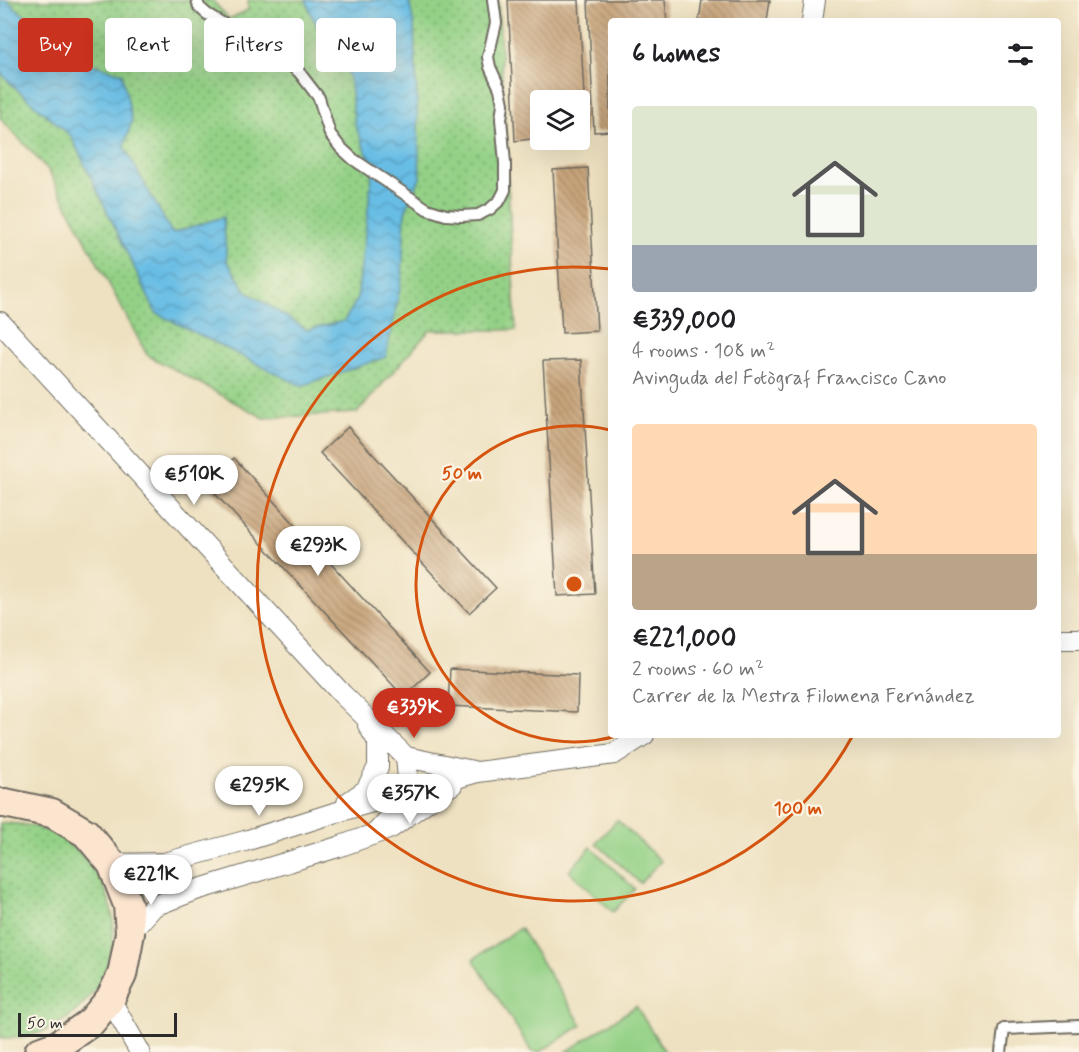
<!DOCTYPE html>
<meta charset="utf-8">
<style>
body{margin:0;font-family:Mynerve,sans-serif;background:#f6f6f6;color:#202124;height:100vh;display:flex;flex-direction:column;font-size:22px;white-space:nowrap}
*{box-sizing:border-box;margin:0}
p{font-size:20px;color:#757577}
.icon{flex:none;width:33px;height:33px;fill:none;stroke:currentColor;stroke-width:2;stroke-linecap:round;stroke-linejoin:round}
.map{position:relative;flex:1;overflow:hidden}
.side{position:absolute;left:608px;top:18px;width:453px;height:720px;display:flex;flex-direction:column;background:#fff;border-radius:6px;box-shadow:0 6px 24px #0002}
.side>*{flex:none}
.guide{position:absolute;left:18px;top:18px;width:500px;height:54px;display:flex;gap:12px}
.fabs{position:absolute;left:530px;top:90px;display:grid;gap:12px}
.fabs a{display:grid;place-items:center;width:60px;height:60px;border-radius:6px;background:#fff;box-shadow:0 6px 24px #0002;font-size:30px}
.scale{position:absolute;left:18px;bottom:15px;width:159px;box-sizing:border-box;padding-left:6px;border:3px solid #2b2b2b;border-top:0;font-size:16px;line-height:21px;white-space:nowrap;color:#2b2b2b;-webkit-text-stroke:4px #fcf5e5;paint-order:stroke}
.price{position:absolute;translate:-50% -51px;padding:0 14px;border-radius:21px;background:#fff;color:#222;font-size:20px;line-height:39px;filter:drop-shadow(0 2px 3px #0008)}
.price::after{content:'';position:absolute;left:50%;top:36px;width:18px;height:14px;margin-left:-9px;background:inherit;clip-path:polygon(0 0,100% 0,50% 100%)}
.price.current{background:#c8321e;color:#fff}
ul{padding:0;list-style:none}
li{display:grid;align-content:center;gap:12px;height:318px;padding:0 24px}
li span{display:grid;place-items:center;height:186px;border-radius:6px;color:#555}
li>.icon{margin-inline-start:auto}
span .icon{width:108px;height:108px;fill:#fffc;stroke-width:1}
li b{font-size:26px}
h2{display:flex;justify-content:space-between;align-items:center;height:72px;padding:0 24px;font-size:26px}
.pill{padding:0 21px;border-radius:6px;background:#fff;box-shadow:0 6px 24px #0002;font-size:21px;line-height:54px}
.pill.current{background:#c8321e;color:#fff}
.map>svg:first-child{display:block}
.grass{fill:url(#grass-dots);stroke:#607e59;stroke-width:1.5}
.park{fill:#94d187;stroke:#607e59;stroke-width:1.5}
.water{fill:url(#water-waves);stroke:#4a7488;stroke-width:1.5}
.building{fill:url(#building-back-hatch)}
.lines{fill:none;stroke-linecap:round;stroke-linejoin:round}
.lane-casing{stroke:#6f6b60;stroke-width:14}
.street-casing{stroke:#6f6b60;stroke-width:22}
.secondary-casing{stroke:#6f6b60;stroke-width:32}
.lane{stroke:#fff;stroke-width:10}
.street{stroke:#fff;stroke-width:20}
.secondary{stroke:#fce5cf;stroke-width:28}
.ring{fill:none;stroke:#d5540f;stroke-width:3}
.centre{fill:#d5540f;stroke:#fcf5e5;stroke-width:3}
.ring-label{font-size:18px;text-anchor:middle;font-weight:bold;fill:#d5540f;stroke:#fcf5e5;stroke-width:4.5;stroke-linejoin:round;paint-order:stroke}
</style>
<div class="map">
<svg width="1079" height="1052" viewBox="0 0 1079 1052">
<defs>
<pattern id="grass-dots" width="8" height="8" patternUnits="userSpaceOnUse" patternTransform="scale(1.5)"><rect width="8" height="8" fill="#94d187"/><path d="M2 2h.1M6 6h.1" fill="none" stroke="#79aa6f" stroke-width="1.8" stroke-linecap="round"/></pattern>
<pattern id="water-waves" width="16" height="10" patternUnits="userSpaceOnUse" patternTransform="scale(1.5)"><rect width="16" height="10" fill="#68bde5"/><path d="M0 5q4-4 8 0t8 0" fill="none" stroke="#569aba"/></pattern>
<pattern id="building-back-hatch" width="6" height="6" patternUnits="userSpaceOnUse" patternTransform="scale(1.5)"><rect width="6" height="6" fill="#c8a47b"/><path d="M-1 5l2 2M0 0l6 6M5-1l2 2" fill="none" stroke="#a38665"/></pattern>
</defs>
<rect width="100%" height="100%" fill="#fcf5e5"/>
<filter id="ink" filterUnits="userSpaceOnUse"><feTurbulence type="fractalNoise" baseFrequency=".0167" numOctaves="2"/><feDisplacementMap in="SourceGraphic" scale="12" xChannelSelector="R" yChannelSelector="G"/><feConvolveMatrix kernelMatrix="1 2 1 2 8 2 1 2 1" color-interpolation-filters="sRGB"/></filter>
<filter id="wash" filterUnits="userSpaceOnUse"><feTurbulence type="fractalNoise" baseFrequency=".008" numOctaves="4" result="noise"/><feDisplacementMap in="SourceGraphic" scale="24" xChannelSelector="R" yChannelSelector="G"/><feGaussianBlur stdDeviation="1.35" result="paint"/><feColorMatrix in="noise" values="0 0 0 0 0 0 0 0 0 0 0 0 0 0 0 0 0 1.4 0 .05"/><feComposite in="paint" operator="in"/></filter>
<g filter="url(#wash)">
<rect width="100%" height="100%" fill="#eee1c1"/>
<path class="grass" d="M0,0H212L229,19L248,10V0H498L516,330H430L357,413L264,418L147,355L48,170L0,118Z
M0,823C18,823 37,825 54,834C122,871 135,959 76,1011C55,1030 28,1039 0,1038Z"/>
<path class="park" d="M617,820L661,861L640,883L596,843Z
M591,847L635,889L613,912L569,871Z
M520,928L582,1025L540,1052H532L473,959Z
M636,1006L665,1052H566Z"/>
<path class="water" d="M0,0H7L72,58L122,73L132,121L124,147L172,233L223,217L227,261L247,292L307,330L344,321L357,300L373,168L355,125L349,76L312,17L306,0H409L414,26L420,178L405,212L402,278L386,357L301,386L156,313L71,136L12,85L0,72Z"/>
<g id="blocks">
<path class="building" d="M508,0H579L586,134H579V100H540V138L515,141Z
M588,0H665L667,21H610V131L594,132Z
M702,0H770L767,21H699Z
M588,168L597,331L562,333L553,170Z
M581,360L595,594L557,596L543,361Z
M348,427L496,588L469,613L320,453Z
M234,458L430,672L404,697L206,484Z
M450,669L578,675L577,712L448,706Z"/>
</g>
</g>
<g filter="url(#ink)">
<use href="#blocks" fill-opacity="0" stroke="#6f6b60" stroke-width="1.5"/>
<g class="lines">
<g class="lane-casing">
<path id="lane" d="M197,0L199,7L207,14L282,59L299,72L319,98L330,134L340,147L353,159L427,209L446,215L461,216L478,215L490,209L500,200L505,190V163L501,119L503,104L500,89L490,67L488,57L496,23L493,0
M1001,1052L1004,1029L1079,1026"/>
</g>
<g class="street-casing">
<path id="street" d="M812,21L815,0
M0,322L342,694L406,757L409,790L396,811L376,833
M1058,639H1079
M406,757L473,771
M347,803L366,790L378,767V742L368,725
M112,864L164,863L245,841L334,813L478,772L614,754L644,735
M130,933L154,906L196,890L338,847L391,828L444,789L452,785
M110,999L140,1052"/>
</g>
<g class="secondary-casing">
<path id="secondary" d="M0,803H5L52,813L86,833L112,864L128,905L130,933L122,975L110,999L91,1022L58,1045L39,1052"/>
</g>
<use href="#lane" class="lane"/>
<use href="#street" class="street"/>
<use href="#secondary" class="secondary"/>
</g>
</g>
<g class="ring">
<path d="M620 735A158 158 0 1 1 610 430"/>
<path d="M853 735A317 317 0 1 1 610 269"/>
</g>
<circle cx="574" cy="584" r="9" class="centre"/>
<g class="ring-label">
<text x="462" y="479">50 m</text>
<text x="798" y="814">100 m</text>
</g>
</svg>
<div class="fabs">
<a><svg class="icon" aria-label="layers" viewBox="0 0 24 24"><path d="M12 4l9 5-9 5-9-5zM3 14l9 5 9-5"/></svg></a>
</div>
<div class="scale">50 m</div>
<b class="price" style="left:194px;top:506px">€510K</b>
<b class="price" style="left:318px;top:577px">€293K</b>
<b class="price current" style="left:414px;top:739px">€339K</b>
<b class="price" style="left:259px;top:817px">€295K</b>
<b class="price" style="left:410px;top:825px">€357K</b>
<b class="price" style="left:151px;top:906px">€221K</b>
<div class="guide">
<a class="pill current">Buy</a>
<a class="pill">Rent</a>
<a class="pill">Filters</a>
<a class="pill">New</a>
</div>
<section class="side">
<h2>6 homes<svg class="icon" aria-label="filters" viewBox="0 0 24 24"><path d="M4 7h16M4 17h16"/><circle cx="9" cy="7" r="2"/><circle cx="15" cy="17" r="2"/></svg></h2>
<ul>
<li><span style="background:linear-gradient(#dfe7d0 75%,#9aa5b1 0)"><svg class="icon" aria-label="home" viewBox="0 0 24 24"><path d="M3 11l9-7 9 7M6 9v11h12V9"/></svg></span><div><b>€339,000</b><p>4 rooms · 108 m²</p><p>Avinguda del Fotògraf Francisco Cano</p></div></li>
<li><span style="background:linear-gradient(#ffd9b3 70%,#b9a48a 0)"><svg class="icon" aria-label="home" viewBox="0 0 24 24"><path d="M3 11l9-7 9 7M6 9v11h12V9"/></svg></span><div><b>€221,000</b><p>2 rooms · 60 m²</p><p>Carrer de la Mestra Filomena Fernández</p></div></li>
</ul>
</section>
</div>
